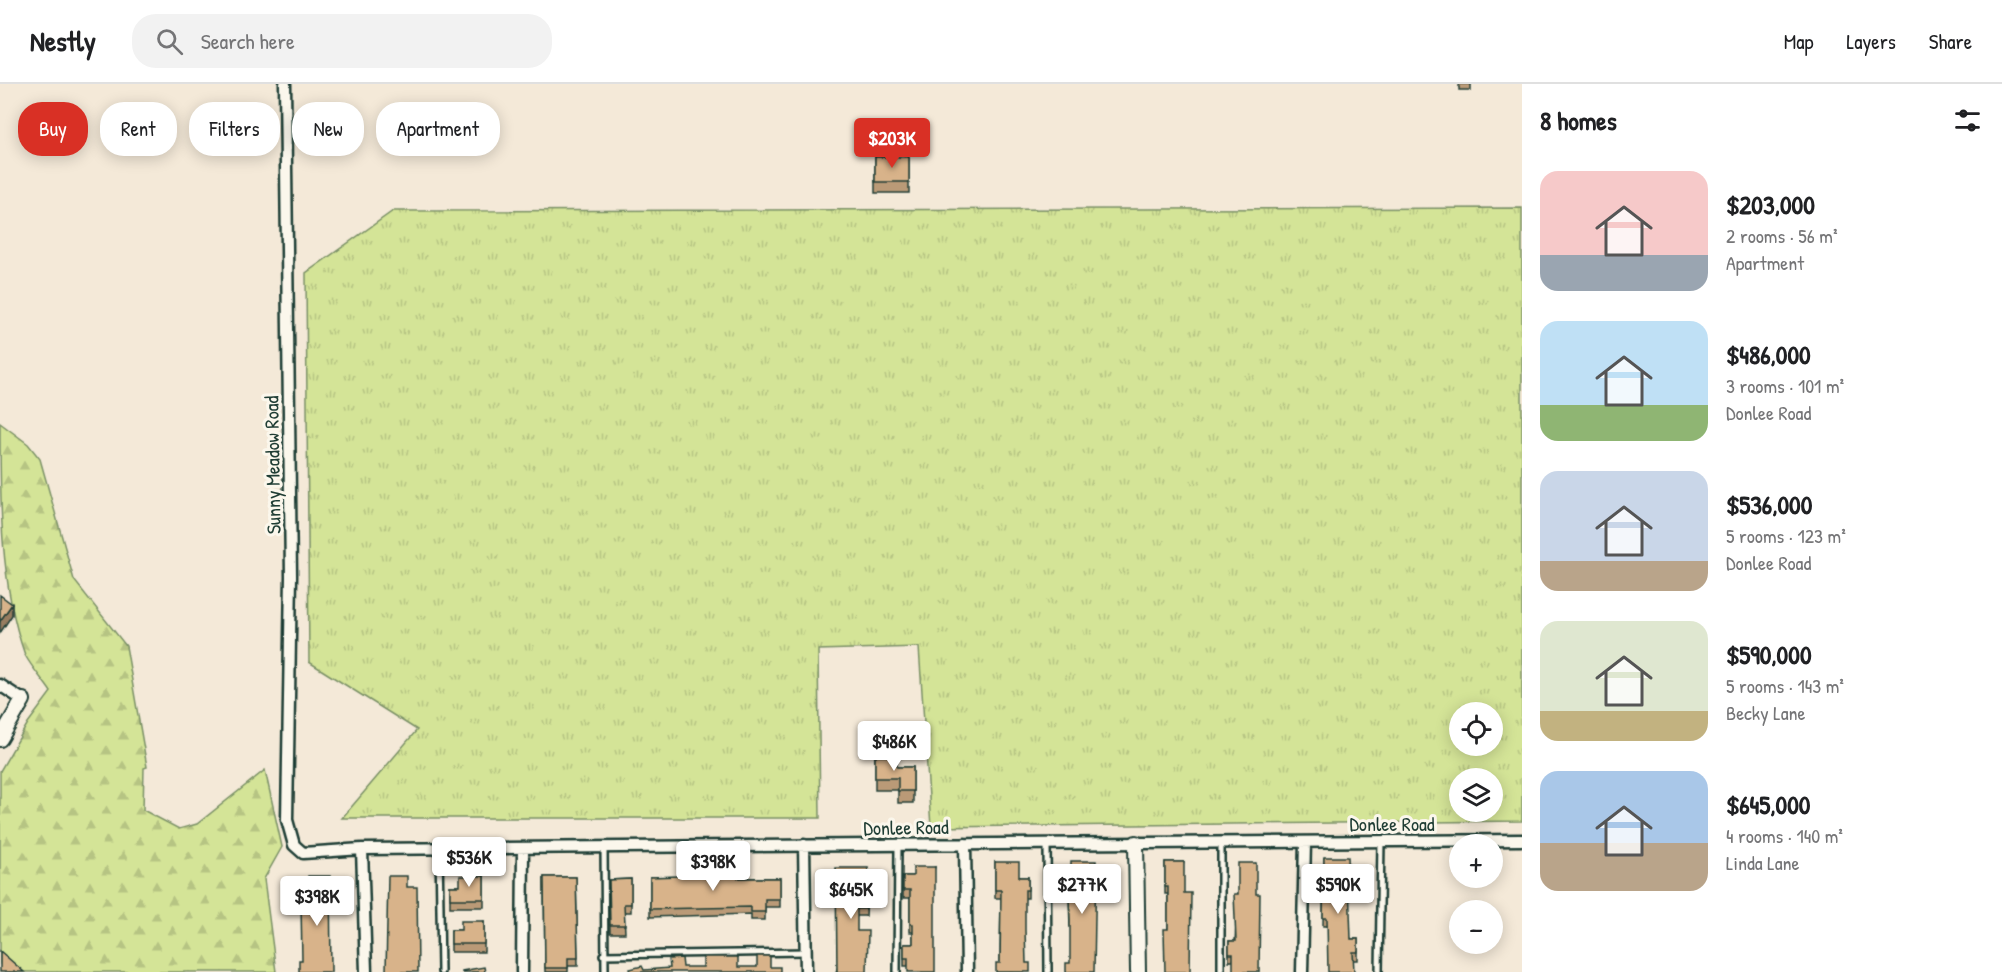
<!DOCTYPE html>
<meta charset="utf-8">
<style>
body{margin:0;font-family:"Patrick Hand",sans-serif;background:#f2f2f2;color:#202124;height:100vh;display:flex;flex-direction:column;font-size:22px;white-space:nowrap}
*{box-sizing:border-box;margin:0}
p{font-size:20px;color:#757577}
.icon{flex:none;width:33px;height:33px;fill:none;stroke:currentColor;stroke-width:2;stroke-linecap:round;stroke-linejoin:round}
.map{position:relative;flex:1;overflow:hidden}
.panel{display:flex;flex-direction:column;background:#fff;width:480px}
.panel>*{flex:none}
.hud{position:absolute;left:18px;top:18px;width:570px;height:54px;display:flex;gap:12px}
.tools{position:absolute;left:1449px;top:618px;display:grid;gap:12px}
.tools a{display:grid;place-items:center;width:54px;height:54px;border-radius:50%;background:#fff;box-shadow:0 3px 15px #0003;font-size:30px}
.price{position:absolute;translate:-50% -51px;padding:0 14px;border-radius:6px;background:#fff;color:#222;font-size:20px;line-height:39px;filter:drop-shadow(0 2px 3px #0008)}
.price::after{content:'';position:absolute;left:50%;top:36px;width:18px;height:14px;margin-left:-9px;background:inherit;clip-path:polygon(0 0,100% 0,50% 100%)}
.price.current{background:#d93025;color:#fff}
ul{padding:0;list-style:none}
li{display:flex;align-items:center;gap:18px;height:150px;padding:0 18px}
li span{display:grid;place-items:center;flex:none;width:168px;height:120px;border-radius:18px;color:#555}
li>.icon{margin-inline-start:auto}
span .icon{width:72px;height:72px;fill:#fffc;stroke-width:1}
li b{font-size:26px}
h2{display:flex;justify-content:space-between;align-items:center;height:72px;padding:0 18px;font-size:26px}
.chip{padding:0 21px;border-radius:24px;background:#fff;box-shadow:0 3px 15px #0003;font-size:21px;line-height:54px}
.chip.current{background:#d93025;color:#fff}
header{display:flex;align-items:center;gap:36px;box-sizing:border-box;height:84px;padding:0 30px;background:#fff;border-bottom:2px solid #e0e0e0}
header strong{font-size:28px}
nav{display:flex;gap:33px;margin-inline-start:auto;font-size:21px}
.search{width:420px;height:54px;background:#f2f2f2;display:flex;align-items:center;gap:15px;box-sizing:border-box;padding:0 21px;border-radius:24px;color:#757577;font-size:22px}
main{display:flex;flex:1;min-height:0}
.map>svg:first-child{display:block}
.grass{fill:url(#grass-tufts);stroke:#7a9066;stroke-width:1.5;fill-rule:evenodd}
.forest{fill:url(#forest-firs);stroke:#7a9066;stroke-width:1.5}
.lines{fill:none;stroke-linecap:round;stroke-linejoin:round}
.service-casing{stroke:#1f3d34;stroke-width:10}
.minor-casing{stroke:#1f3d34;stroke-width:15}
.tertiary-casing{stroke:#1f3d34;stroke-width:18}
.service{stroke:#fbf7ec;stroke-width:5}
.minor{stroke:#fbf7ec;stroke-width:10}
.tertiary{stroke:#fbf7ec;stroke-width:14}
.wall{fill:#ba9a77;stroke:#1f3d34;stroke-width:1.5}
.shaded-wall{fill:#977d61;stroke:#1f3d34;stroke-width:1.5}
.building{fill:#d8b38a;stroke:#1f3d34;stroke-width:1.5}
.labels{text-anchor:middle;dominant-baseline:central;stroke-width:6;stroke-linejoin:round;paint-order:stroke}
.street-label{font-size:20px;fill:#1f3d34;stroke:#fbf7ec}
</style>
<header>
<strong>Nestly</strong>
<div class="search"><svg class="icon" aria-label="search" viewBox="0 0 24 24"><circle cx="10" cy="10" r="6"/><path d="M15 15l6 6"/></svg>Search here</div>
<nav><a>Map</a><a>Layers</a><a>Share</a></nav>
</header>
<main>
<div class="map">
<svg width="1522" height="888" viewBox="0 0 1522 888">
<defs>
<pattern id="grass-tufts" width="24" height="20" patternUnits="userSpaceOnUse" patternTransform="scale(1.5)"><rect width="24" height="20" fill="#d4e497"/><path d="M3 7l-1-3M5 7V3M7 7l1-3M15 17l-1-3M17 17v-4M19 17l1-3" fill="none" stroke="#b6c483"/></pattern>
<pattern id="forest-firs" width="22" height="20" patternUnits="userSpaceOnUse" patternTransform="scale(1.5)"><rect width="22" height="20" fill="#d4e497"/><path d="M5 1l3.5 6h-7zM16 11l3.5 6h-7z" fill="#b6c483"/></pattern>
</defs>
<rect width="100%" height="100%" fill="#f4e9d8"/>
<filter id="ink" filterUnits="userSpaceOnUse"><feTurbulence type="fractalNoise" baseFrequency=".0167" numOctaves="2"/><feDisplacementMap in="SourceGraphic" scale="12" xChannelSelector="R" yChannelSelector="G"/><feConvolveMatrix kernelMatrix="1 2 1 2 8 2 1 2 1" color-interpolation-filters="sRGB"/></filter>
<g filter="url(#ink)">
<path class="grass" d="M1522,124V737L931,743L919,563L818,566L820,734H342L417,646L309,578L306,189L393,127ZM1460,628H1492V662H1460ZM1460,694H1492V728H1460Z"/>
<path class="forest" d="M0,339L28,360L40,375L74,496L126,562L147,683L144,684L143,726L179,745L197,740L265,686L282,763L264,795L276,888H9L0,880V687L28,639L51,608C43,596 32,584 25,571C0,501 0,416 0,339Z"/>
<g class="lines">
<g class="service-casing">
<path id="service" d="M1221,758V888
M1047,760L1048,888
M604,763L605,888
M439,764L441,888
M603,871L806,868
M897,888L898,761
M1379,888L1381,757"/>
</g>
<g class="minor-casing">
<path id="minor" d="M285,0L291,492L287,736L294,761L303,769L362,765L1522,756
M0,601L23,616
M965,760L967,888
M804,761L806,888
M362,765L366,888
M522,888L523,764
M1302,888L1305,758"/>
</g>
<g class="tertiary-casing">
<path id="tertiary" d="M0,655L23,616
M1136,759L1138,888"/>
</g>
<use href="#service" class="service"/>
<use href="#minor" class="minor"/>
<use href="#tertiary" class="tertiary"/>
</g>
<path class="wall" d="M1459,0H1471V6H1459Z
M875,73H909V109H875Z
M875,672L897,683H913V719H898V706H875Z
M1324,773L1351,855H1358V876H1353L1327,842H1323Z
M995,778L1019,793H1028V814H1025L1000,879L1001,814H995Z
M1165,778H1184L1168,845V810H1165Z
M1256,779L1233,877H1229V857H1235L1238,810Z
M935,783L908,882H904V860H913V848H910V814H903V792H913Z
M868,784L866,832H857L836,888Z
M484,792V823H450V802H460Z
M1062,792H1071L1070,843L1069,814H1062Z
M544,793H576L578,882H568V888H545Z
M650,793L780,794V823H765V836H751V830L650,833Z
M631,795V828H624L625,849H610L609,796Z
M484,837V868H451V846H461Z"/>
<path class="shaded-wall" d="M12,520V531L0,549V537Z"/>
<path class="building" d="M875,73H909V98H875Z
M0,511L12,520L0,537Z
M875,672H897V683H913V707H898V694H875Z
M1324,773H1348L1351,855H1358V868H1353L1354,888H1328L1327,834H1323Z
M1071,777H1096L1094,888H1066V879H1070V835L1069,806H1062V792H1071Z
M995,778H1019V793H1028V806H1025V846L1026,879H1030V888H996V879H1000L1001,806H995Z
M1165,778H1184V809H1191L1190,888H1165L1164,845H1168V803H1165Z
M1238,779H1256V810H1260L1259,888H1233V870H1229V857H1236L1234,810H1238Z
M913,783H935V888H908V874H904V860H913V840H910V806H903V792H913Z
M836,784H868L866,825H857V847H868L867,888H837Z
M738,790V794H780V815H765V828H751V823L650,825V793Z
M308,792H330L331,888H299V876H302L301,820H308Z
M388,792H407V803H417L418,888H386Z
M460,792H484V815H450V802H460Z
M544,793H576L578,874H568V884H545Z
M631,795V820H624L625,841H610L609,796Z
M461,837H484V860H451V846H461Z
M0,867L24,888H0Z
M757,872H770V883H780V888H631L630,885L642,882L644,886L670,884L669,875L682,874L683,883H703V873H738V883H757Z
M484,883L485,888H462V887Z"/>
</g>
<g class="labels">
<g class="street-label">
<text transform="translate(272 381) rotate(-91)">Sunny Meadow Road</text>
<text x="1392" y="739">Donlee Road</text>
<text transform="translate(906 743) rotate(-1)">Donlee Road</text>
</g>
</g>
</svg>
<div class="tools">
<a><svg class="icon" aria-label="locate" viewBox="0 0 24 24"><circle cx="12" cy="12" r="6"/><path d="M12 2v4M12 18v4M2 12h4M18 12h4"/></svg></a>
<a><svg class="icon" aria-label="layers" viewBox="0 0 24 24"><path d="M12 4l9 5-9 5-9-5zM3 14l9 5 9-5"/></svg></a>
<a>+</a>
<a>−</a>
</div>
<b class="price current" style="left:892px;top:85px">$203K</b>
<b class="price" style="left:894px;top:688px">$486K</b>
<b class="price" style="left:469px;top:804px">$536K</b>
<b class="price" style="left:713px;top:808px">$398K</b>
<b class="price" style="left:1082px;top:831px">$277K</b>
<b class="price" style="left:1338px;top:831px">$590K</b>
<b class="price" style="left:851px;top:836px">$645K</b>
<b class="price" style="left:317px;top:843px">$398K</b>
<div class="hud">
<a class="chip current">Buy</a>
<a class="chip">Rent</a>
<a class="chip">Filters</a>
<a class="chip">New</a>
<a class="chip">Apartment</a>
</div>
</div>
<section class="panel">
<h2>8 homes<svg class="icon" aria-label="filters" viewBox="0 0 24 24"><path d="M4 7h16M4 17h16"/><circle cx="9" cy="7" r="2"/><circle cx="15" cy="17" r="2"/></svg></h2>
<ul>
<li><span style="background:linear-gradient(#f6c9c9 70%,#9aa5b1 0)"><svg class="icon" aria-label="home" viewBox="0 0 24 24"><path d="M3 11l9-7 9 7M6 9v11h12V9"/></svg></span><div><b>$203,000</b><p>2 rooms · 56 m²</p><p>Apartment</p></div></li>
<li><span style="background:linear-gradient(#bfe0f5 70%,#8fb573 0)"><svg class="icon" aria-label="home" viewBox="0 0 24 24"><path d="M3 11l9-7 9 7M6 9v11h12V9"/></svg></span><div><b>$486,000</b><p>3 rooms · 101 m²</p><p>Donlee Road</p></div></li>
<li><span style="background:linear-gradient(#c9d6e8 75%,#b9a48a 0)"><svg class="icon" aria-label="home" viewBox="0 0 24 24"><path d="M3 11l9-7 9 7M6 9v11h12V9"/></svg></span><div><b>$536,000</b><p>5 rooms · 123 m²</p><p>Donlee Road</p></div></li>
<li><span style="background:linear-gradient(#dfe7d0 75%,#c2b280 0)"><svg class="icon" aria-label="home" viewBox="0 0 24 24"><path d="M3 11l9-7 9 7M6 9v11h12V9"/></svg></span><div><b>$590,000</b><p>5 rooms · 143 m²</p><p>Becky Lane</p></div></li>
<li><span style="background:linear-gradient(#a9c7e8 60%,#b9a48a 0)"><svg class="icon" aria-label="home" viewBox="0 0 24 24"><path d="M3 11l9-7 9 7M6 9v11h12V9"/></svg></span><div><b>$645,000</b><p>4 rooms · 140 m²</p><p>Linda Lane</p></div></li>
</ul>
</section>
</main>
